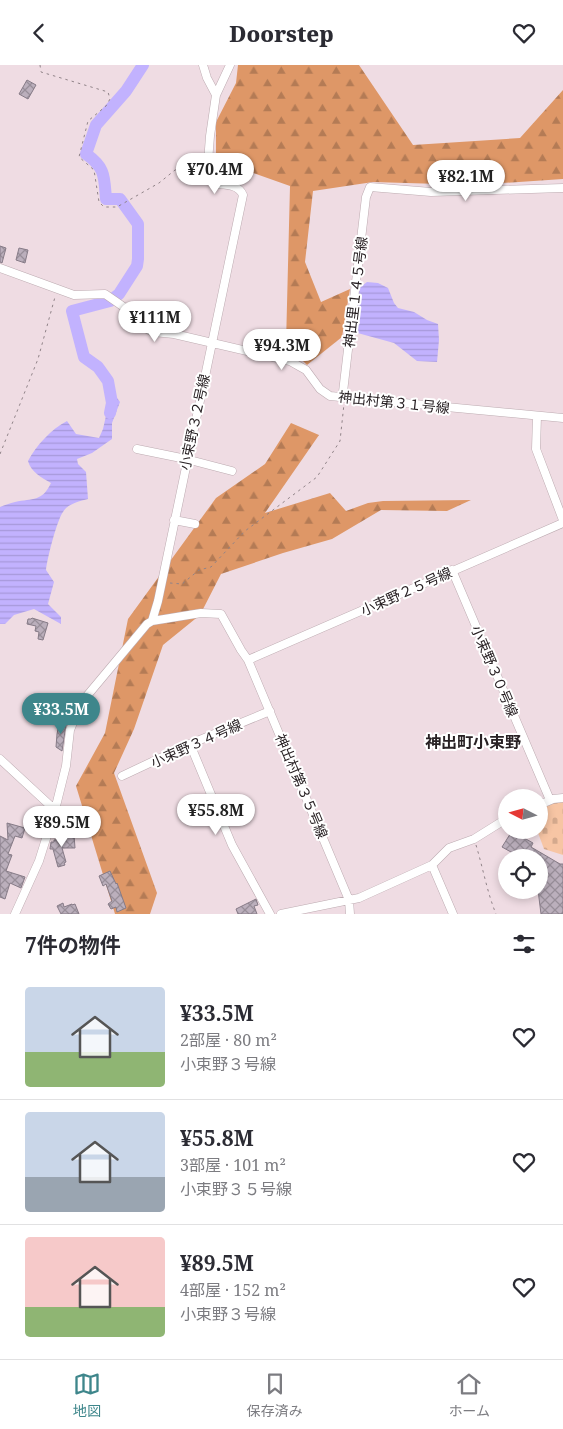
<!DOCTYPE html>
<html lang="ja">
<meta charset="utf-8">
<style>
body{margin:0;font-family:"Noto Serif","Noto Sans JP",serif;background:#f2f2f3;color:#2b2b33;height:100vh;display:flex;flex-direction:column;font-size:19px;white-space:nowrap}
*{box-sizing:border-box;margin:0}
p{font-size:16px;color:#7c7c81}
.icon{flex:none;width:28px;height:28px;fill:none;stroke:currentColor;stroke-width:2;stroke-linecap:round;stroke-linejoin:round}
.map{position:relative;height:849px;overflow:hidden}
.details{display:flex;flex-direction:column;background:#fff;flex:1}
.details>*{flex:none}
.needle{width:32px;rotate:276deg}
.buttons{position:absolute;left:498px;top:724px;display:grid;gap:10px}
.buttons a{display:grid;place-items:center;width:50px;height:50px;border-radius:50%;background:#fff;box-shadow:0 2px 8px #0003;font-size:25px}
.price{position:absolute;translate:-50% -42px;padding:0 11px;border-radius:18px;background:#fff;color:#222;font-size:16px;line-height:32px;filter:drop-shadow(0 1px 2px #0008)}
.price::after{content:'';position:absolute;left:50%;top:30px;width:15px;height:11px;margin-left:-8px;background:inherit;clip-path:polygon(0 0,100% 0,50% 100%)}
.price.selected{background:#3e868b;color:#fff}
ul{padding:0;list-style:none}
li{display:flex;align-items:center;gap:15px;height:125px;padding:0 25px}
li+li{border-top:1px solid #e1e1e2}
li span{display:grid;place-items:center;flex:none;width:140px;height:100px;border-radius:5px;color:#555}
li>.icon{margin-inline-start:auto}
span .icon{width:60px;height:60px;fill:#fffc;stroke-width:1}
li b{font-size:21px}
h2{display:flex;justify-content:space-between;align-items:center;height:60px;padding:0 25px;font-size:21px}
header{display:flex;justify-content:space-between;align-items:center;height:65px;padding:0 25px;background:#fff;font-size:22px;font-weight:800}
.tab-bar{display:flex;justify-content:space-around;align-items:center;height:70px;border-top:1px solid #e1e1e2;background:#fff;font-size:14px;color:#7c7c81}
.tab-bar a{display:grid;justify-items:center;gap:2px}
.tab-bar .selected{color:#3e868b}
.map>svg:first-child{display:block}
.forest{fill:url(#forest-firs)}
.cemetery{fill:url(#cemetery-stones)}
.water{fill:url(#water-rules)}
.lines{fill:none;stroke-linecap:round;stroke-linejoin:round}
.river{stroke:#c2b2fe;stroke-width:12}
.building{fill:url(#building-cross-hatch);stroke:#867b87}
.minor-casing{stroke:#bdabb1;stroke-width:9}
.path{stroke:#908388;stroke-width:1;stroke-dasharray:2.5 4;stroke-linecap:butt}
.minor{stroke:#fff;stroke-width:8}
.labels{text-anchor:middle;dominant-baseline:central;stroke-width:4;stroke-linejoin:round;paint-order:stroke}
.street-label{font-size:14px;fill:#282124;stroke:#fff}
.quarter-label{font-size:16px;font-weight:bold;fill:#282124;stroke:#fff}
</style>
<header><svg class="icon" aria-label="back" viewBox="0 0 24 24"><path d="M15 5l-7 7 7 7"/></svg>Doorstep<svg class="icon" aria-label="heart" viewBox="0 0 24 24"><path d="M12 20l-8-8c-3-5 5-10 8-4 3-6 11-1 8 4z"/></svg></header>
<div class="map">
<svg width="563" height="849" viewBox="0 0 563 849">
<defs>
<pattern id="forest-firs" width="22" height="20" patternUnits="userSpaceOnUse" patternTransform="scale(1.25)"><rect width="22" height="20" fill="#de9767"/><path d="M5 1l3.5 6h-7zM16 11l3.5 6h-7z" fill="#b47b55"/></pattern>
<pattern id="cemetery-stones" width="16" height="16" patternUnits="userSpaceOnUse" patternTransform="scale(1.25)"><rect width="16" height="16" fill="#f7c5a4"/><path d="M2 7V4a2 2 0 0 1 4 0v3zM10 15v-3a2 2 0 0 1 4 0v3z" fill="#d4a98d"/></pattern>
<pattern id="water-rules" width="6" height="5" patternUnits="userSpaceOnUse" patternTransform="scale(1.25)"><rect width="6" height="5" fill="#c2b2fe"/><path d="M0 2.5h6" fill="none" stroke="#a799da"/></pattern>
<pattern id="building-cross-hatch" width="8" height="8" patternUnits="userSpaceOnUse" patternTransform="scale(1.25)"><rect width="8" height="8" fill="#bbafbc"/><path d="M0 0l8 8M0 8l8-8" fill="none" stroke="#988e99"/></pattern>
</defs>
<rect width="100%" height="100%" fill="#efdce3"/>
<path class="forest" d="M238,0H359L413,80L520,73L563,25V114L473,120L373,117L313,126L305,197L321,237L350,224L342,272L307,300L286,279L290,121L216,95V57L236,18Z
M291,358L319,370L265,448L330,428L346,446L368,438L383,436L471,435L447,446L381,445L332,474L283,488L221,509L200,550L163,580L134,664L114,708L157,828L150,849H115L76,721L105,668L128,554L216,433L265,399Z"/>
<path class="cemetery" d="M563,735V790L544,784L537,765H539V742Z"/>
<path class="water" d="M367,217L378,218L388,223L394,238L398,243L414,247L427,255L438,259L439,275L437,297L417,296L394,278L354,267L358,224Z
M114,329L120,337L112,358V374L92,388L77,394L78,399L86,407L88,434C80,436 67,439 63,447C57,455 47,494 46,505L54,517L48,539L61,552V559L34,544L14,550L5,559H0V442C5,440 10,438 15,437C33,433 42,437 51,418C42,413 31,407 28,396C36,381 51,364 67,356L76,369L99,373L103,364L110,333Z"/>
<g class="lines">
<path class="river" d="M110,348L112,338L108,316L98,302L84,292L72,246L110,236L119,229L137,201L138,194V159L120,134H106C104,112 106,103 86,89L96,60L126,26L143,0"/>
</g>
<path class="building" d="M27,15L36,20L28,34L19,29Z
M0,181L6,183L2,198L0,197Z
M19,183L28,185L25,198L16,195Z
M32,553L48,558L43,575L38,574L39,567L35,566L36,561L27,559L28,554H31Z
M63,649L66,660L62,686L56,682L57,669L58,664H60Z
M7,758L25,763L22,773L15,771L8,789L12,790L6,806L25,812L21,823L10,818L5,834L0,832V771L8,775Z
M34,759L42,761L40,767L32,765Z
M512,766L533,778L531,782L560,799H563V849H541L538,825L539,792H520L502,782Z
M74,770L75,783H62L66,797L64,798L65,800L58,802L53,784H50L51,777H54V775L63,774V771Z
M110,806L116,819L117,818L126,843L117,847L116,842L111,844L108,839L112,836L106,819L103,821L99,811Z
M256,834L258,840L254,841L257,849H238L236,844Z
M63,838L64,842L72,839V840L75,839L79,849H61L57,841Z"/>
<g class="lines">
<g class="minor-casing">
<path id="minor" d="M203,0L207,13L216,30
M0,203L74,230L105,229L131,247L143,262L153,267L174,269L290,296L306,305L320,324L330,331L563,353
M345,333L343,327L366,132L370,122L431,127L563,123
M537,351L536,384L563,455
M137,384L186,394L232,406
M174,455L195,459
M452,505L550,735
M152,556L158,536L243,130C238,119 226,120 215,119L210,109L208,97L210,71L216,30L230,0
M248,595L563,458
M190,679L232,780L270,849
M0,694L55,745
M122,711L190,679L270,646
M539,740L553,734L563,733
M432,800L453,849
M15,849L39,796L55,745L66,701L70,665L81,638L147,559L152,556L201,548L221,549L241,585L248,595L349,835L350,849
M281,849L359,833L432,800L449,783L474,774L506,754"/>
</g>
<path class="path" d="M40,0L41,7L108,27L110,34L106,41L88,56L79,92L94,105L99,137L104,142H117L159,118L175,105L201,99
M0,389L38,294L55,232
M170,518L182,519L199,505L211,502L245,466L317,412L340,376L344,339
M476,780C483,803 487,827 496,849"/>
<use href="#minor" class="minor"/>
</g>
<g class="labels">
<g class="street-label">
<text transform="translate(355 227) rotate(-83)">神出里１４５号線</text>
<text transform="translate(394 337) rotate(6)">神出村第３１号線</text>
<text transform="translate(194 357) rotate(-78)">小束野３２号線</text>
<text transform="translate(406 526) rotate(-24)">小束野２５号線</text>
<text transform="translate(495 606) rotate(67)">小束野３０号線</text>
<text transform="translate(196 678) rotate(-24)">小束野３４号線</text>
<text transform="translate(302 721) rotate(67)">神出村第３５号線</text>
</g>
<g class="quarter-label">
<text x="473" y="677">神出町小束野</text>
</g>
</g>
</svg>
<div class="buttons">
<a><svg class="needle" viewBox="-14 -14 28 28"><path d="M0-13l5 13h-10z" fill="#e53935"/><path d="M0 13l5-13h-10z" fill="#7c7c81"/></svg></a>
<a><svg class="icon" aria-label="locate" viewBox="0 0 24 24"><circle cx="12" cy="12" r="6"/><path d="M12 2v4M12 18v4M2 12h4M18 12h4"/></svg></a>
</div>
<b class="price" style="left:215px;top:130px">¥70.4M</b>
<b class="price" style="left:466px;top:137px">¥82.1M</b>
<b class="price" style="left:155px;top:278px">¥111M</b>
<b class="price" style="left:282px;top:306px">¥94.3M</b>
<b class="price selected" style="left:61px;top:670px">¥33.5M</b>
<b class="price" style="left:216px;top:771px">¥55.8M</b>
<b class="price" style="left:62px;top:783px">¥89.5M</b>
</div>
<section class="details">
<h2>7件の物件<svg class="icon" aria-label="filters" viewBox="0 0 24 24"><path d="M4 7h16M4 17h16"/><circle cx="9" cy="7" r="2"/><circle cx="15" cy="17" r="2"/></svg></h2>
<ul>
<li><span style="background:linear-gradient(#c9d6e8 65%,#8fb573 0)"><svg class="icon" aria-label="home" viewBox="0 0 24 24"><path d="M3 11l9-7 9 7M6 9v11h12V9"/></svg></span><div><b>¥33.5M</b><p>2部屋 · 80 m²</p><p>小束野３号線</p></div><svg class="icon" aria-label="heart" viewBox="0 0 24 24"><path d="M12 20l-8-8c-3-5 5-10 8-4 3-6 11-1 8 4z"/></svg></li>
<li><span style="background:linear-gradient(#c9d6e8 65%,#9aa5b1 0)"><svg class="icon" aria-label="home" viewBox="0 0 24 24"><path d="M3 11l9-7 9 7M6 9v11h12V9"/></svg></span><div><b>¥55.8M</b><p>3部屋 · 101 m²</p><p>小束野３５号線</p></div><svg class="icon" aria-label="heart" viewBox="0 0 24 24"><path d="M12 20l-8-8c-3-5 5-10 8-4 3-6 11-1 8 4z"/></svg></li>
<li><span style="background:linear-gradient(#f6c9c9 70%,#8fb573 0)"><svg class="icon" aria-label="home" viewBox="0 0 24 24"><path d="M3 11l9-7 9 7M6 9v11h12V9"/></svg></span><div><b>¥89.5M</b><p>4部屋 · 152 m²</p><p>小束野３号線</p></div><svg class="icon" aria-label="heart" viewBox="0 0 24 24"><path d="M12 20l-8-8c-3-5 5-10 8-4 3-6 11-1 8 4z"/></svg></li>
</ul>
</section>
<nav class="tab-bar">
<a class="selected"><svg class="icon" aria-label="map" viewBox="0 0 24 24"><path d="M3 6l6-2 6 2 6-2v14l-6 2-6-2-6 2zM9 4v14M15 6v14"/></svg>地図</a>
<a><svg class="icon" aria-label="saved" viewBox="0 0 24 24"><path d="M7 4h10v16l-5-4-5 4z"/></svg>保存済み</a>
<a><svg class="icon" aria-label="home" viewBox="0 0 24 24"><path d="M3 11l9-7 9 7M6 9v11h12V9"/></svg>ホーム</a>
</nav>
